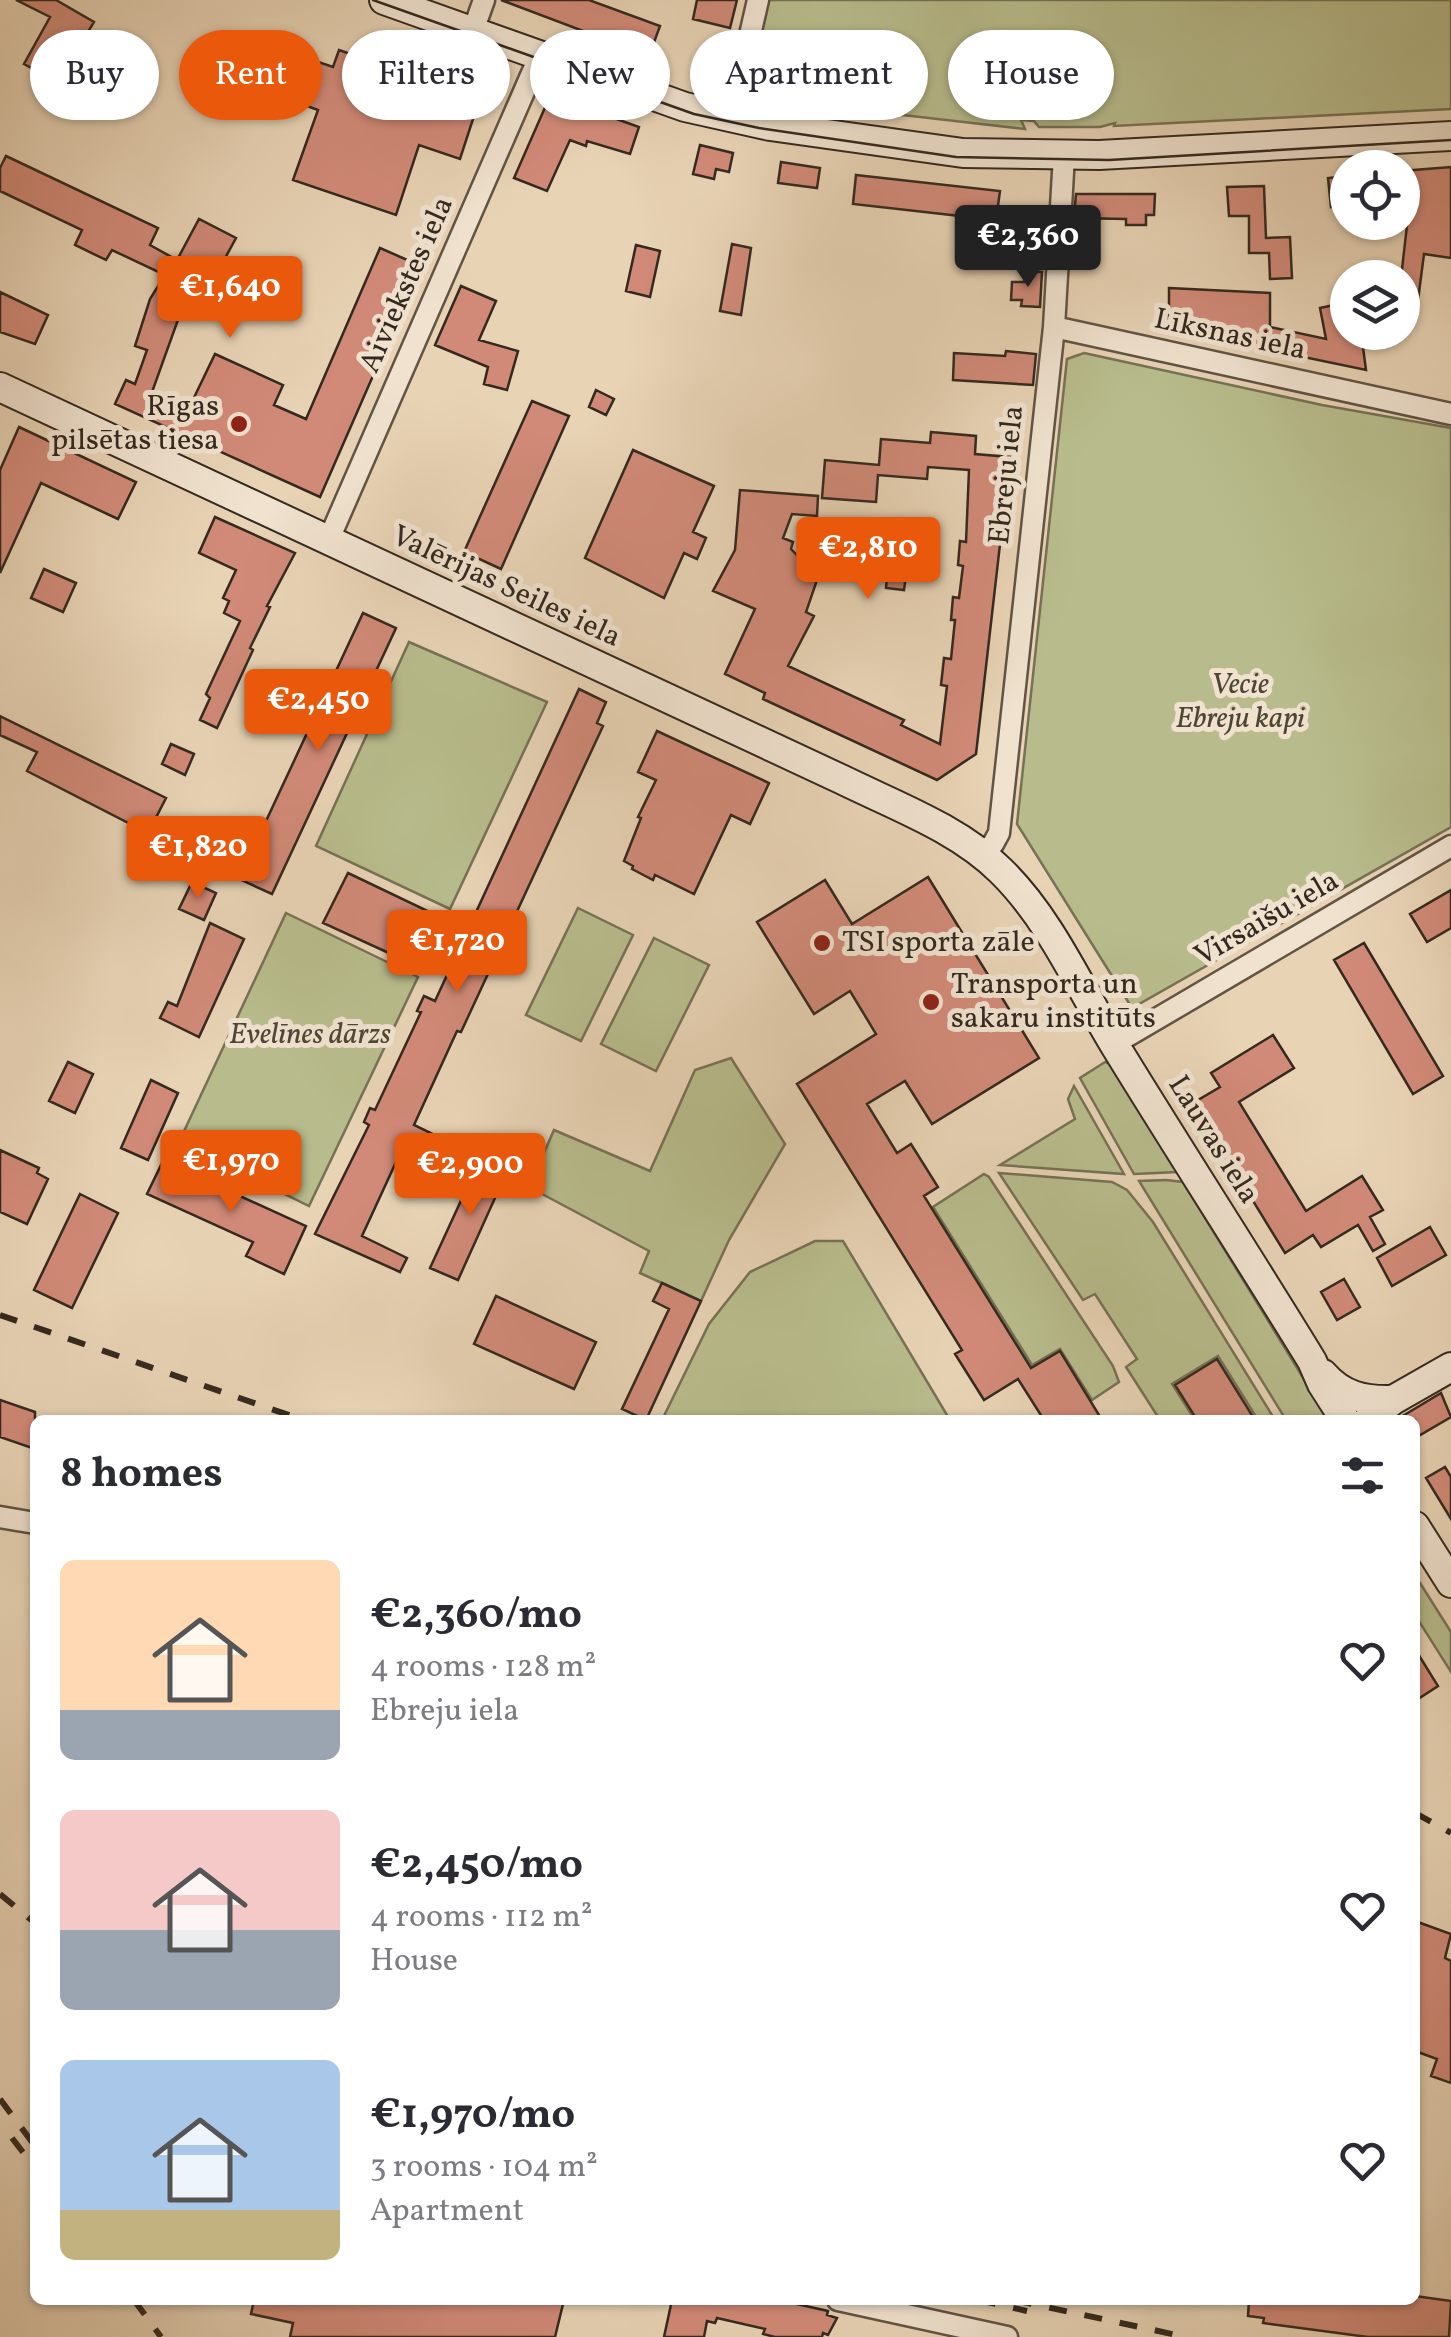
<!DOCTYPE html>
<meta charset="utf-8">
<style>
body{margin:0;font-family:Vollkorn,serif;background:#f2f2f3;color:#2b2b33;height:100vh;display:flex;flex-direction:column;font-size:38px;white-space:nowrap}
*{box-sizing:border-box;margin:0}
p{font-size:32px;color:#7c7c81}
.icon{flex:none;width:55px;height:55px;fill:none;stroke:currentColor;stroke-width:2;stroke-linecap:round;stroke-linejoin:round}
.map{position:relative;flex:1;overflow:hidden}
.drawer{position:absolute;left:30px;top:1415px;width:1390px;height:890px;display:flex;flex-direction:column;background:#fff;border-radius:15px;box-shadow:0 2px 8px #0004}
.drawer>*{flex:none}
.guide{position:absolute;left:30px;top:30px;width:1392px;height:90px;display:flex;gap:20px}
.fabs{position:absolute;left:1330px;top:150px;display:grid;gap:20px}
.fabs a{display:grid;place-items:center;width:90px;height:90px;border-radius:50%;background:#fff;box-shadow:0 2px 8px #0004;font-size:50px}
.price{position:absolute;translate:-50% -85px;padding:0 22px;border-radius:10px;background:#ea580c;color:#fff;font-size:32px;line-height:65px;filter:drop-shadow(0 2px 5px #0008)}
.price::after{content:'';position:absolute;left:50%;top:60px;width:30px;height:22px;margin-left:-15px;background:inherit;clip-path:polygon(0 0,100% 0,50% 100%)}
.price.active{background:#222;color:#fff}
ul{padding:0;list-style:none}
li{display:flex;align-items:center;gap:30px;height:250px;padding:0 30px}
li span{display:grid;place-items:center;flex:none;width:280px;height:200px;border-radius:15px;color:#555}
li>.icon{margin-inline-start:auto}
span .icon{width:120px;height:120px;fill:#fffc;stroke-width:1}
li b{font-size:42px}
h2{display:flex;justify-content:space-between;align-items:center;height:120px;padding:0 30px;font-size:42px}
.chip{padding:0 35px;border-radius:45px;background:#fff;box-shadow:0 2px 8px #0004;font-size:35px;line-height:90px}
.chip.active{background:#ea580c;color:#fff}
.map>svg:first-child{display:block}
.green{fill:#b8bc8c;stroke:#767256;stroke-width:2.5}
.building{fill:#d18a78;stroke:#34291f;stroke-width:2.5}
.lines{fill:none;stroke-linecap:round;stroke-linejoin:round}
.street-casing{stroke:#615444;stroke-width:25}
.secondary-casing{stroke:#34291f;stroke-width:32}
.street{stroke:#f0e2cf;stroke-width:20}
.secondary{stroke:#f0e2cf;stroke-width:28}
.tram{stroke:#34291f;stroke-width:2.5}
.rail{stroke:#34291f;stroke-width:6;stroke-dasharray:18 18;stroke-linecap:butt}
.poi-dot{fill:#8f2418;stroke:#f0e2cf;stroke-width:4}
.labels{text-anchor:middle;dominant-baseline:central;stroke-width:10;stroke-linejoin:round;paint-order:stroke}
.street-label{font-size:30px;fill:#34291f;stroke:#f0e2cf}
.poi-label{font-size:30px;fill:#34291f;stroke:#f0e2cf;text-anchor:start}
.park-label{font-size:30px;font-style:italic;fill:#4e4635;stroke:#f0e2cf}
</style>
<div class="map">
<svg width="1451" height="2337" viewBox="0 0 1451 2337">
<rect width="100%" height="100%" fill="#e8d3b5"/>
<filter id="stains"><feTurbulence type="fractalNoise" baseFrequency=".002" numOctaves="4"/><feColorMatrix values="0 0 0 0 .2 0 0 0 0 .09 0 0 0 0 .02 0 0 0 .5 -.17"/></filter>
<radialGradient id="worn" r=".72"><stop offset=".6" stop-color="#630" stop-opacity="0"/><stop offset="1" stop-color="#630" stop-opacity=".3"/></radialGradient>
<path class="green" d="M767,0H1451V109L1114,126L1115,123L1100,127H1039L1034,121L1021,120L1025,129L842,108L829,94L814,92L822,105L763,91L761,85L768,78L770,69L749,78Z
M1084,353L1322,405L1451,428V827L1132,1008L1017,824L1067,359Z
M409,642L547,702L450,909L316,846Z
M578,908L633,935L581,1041L526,1015Z
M286,913L418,977L309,1206L179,1142Z
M654,938L709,965L656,1071L601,1044Z
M731,1058L785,1144L729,1240L701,1301L640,1273L649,1251L529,1187L554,1130L650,1171L695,1070Z
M1105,1062L1111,1064L1177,1172L1134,1174L1080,1078Z
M1074,1086L1124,1174L1000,1165L1075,1119L1068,1099Z
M999,1173L1112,1182L1127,1190L1153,1222L1275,1420H1258L1218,1356L1172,1384L1195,1420H1160L1126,1367L1137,1359L1095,1294L1083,1300Z
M984,1174L989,1177L1113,1366L1119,1382L1092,1400L1060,1349L1032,1365L933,1207Z
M1166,1180L1183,1182L1329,1420H1286L1139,1181Z
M815,1241H843L950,1420H662L709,1324L750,1272Z
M1415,1575L1451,1632V1672L1415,1615Z"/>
<path class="building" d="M16,0H56L94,22L85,37L78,32L52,79L24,64L50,17Z
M501,0H589L660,26L649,56Z
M697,0H737L730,28L693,19Z
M339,50L440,85L434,103L474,116L460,159L419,145L396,215L293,180L318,110L285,98L301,56L333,67Z
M558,98L639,127L630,154L587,141L586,146L570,140L547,191L514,178L547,103Z
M700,145L733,153L729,172L716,169L714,179L693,174Z
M6,156L158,228L150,245L177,260L199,219L236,238L197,310L184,303L152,392L189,408L215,354L283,385L274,405L306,419L380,248L421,266L320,497L115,404L126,380L135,384L147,350L135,346L150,299L165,275L112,250L106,260L75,245L82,230L0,191V168Z
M781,162L820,168L817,188L778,183Z
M1451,167V258L1424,254L1417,308L1402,310L1401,278L1410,199L1402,200V171Z
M856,175L1000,191L996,220L853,204Z
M1348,176V205L1331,207L1328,178Z
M1264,186L1266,238L1290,237L1292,278L1270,279L1269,253H1249V216H1229L1227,187Z
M1076,194H1155L1154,215H1146V225H1126V219L1074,218Z
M732,244L751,248L741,315L720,311Z
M636,245L660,251L650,297L626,291Z
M1025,271L1042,272L1040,307L1021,306L1022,300H1011L1012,282H1024Z
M461,286L496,301L479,340L518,351L507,390L484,384L488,367L435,345Z
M1169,288L1270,293V327L1326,339L1320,308L1348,302V332H1361L1366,370L1270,350L1226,334V339L1169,328Z
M0,292L48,315L35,344L0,332Z
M1006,351L1036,354L1033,385L953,380L954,353L1005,356Z
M596,390L614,399L606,415L589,407Z
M532,401L569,416L501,569L464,552Z
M19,427L136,482L118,519L41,483L0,573V470Z
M931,432L976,436L975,454L1010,457L976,754L937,780L763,699L765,693L725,674L755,609L713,591L735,550L740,490L818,496L817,516L792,514L783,538L793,542L791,549L812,571L816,583L806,612L814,616L788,666L904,720L901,725L940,744L947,686L941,685L944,658L951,659L955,620H951L953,597L959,598L963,566L958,565L960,541L966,542L969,470L928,467L927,479L878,475L876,502L822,498L825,460L879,465L881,439L930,443Z
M633,450L714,486L693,532L706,538L697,559L684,553L664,598L585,558Z
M215,517L295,553L267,606L270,607L250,648L253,650L217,728L200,720L210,698L206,694L240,621L224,613L229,601L223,598L236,570L199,553Z
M888,566L907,568L904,590L886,588Z
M44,569L76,583L63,612L31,598Z
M363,613L396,628L272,894L239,879Z
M579,689L606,702L597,723L603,726L461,1032L457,1031L414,1125L443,1139L433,1161L403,1147L362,1236L407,1258L400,1272L315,1234L369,1125L364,1122L370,1108L375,1110L421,1012L417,1011L424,996L435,1001Z
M0,716L166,798L148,833L27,771L37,752L0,735Z
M657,731L769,783L750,824L731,815L694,894L655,875L653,880L632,869L633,866L624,861L641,818L638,817L656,780L638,772Z
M171,744L194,754L185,775L162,764Z
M348,873L434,914L425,932L406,923L391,954L323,923Z
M928,877L1039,1058L932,1124L905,1081L867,1104L897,1153L911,1144L938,1187L924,1196L1031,1368L1060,1351L1102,1420H1044L1018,1379L984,1400L955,1354L962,1350L797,1084L876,1034L850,991L814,1014L757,922L825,880L852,924Z
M192,882L216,893L204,920L179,909Z
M1451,890V928L1427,942L1410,914Z
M210,923L244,939L199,1037L160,1018L168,1002L177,1006Z
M1364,943L1443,1076L1413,1094L1334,960Z
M1273,1035L1294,1068L1239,1102L1306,1211L1362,1176L1383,1210L1370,1217L1385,1244L1373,1251L1358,1225L1321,1247L1313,1235L1285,1253L1193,1103L1220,1087L1211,1073Z
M68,1062L93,1074L75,1113L49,1101Z
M151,1080L178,1093L148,1160L121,1148Z
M0,1150L39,1168L37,1173L48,1179L27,1224L0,1212Z
M482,1155L509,1167L458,1280L430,1268Z
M163,1161L306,1226L284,1274L246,1256L253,1242L147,1194Z
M80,1194L118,1213L72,1308L34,1290Z
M1430,1227L1446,1255L1392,1286L1377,1258Z
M1344,1279L1360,1307L1337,1320L1321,1292Z
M662,1283L701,1301L646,1420L622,1409L669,1309L653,1301Z
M496,1296L596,1342L574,1389L474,1344Z
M1217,1359L1255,1420H1197L1175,1385Z
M1441,1393L1451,1417L1415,1438V1420H1396Z
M0,1400L35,1412V1449L0,1437Z
M1445,1467L1451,1477V1519L1426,1478Z
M1415,1649L1438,1686L1415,1701Z
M1415,1921L1451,1934L1445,1958L1451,1961V2083L1431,2076L1437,2059L1415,2051Z
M1415,2296L1451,2301L1449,2337H1368L1263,2323L1264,2318L1248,2316L1249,2300H1415Z
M254,2300H564L555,2337H290L293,2323L251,2314Z
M672,2300H779L828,2311L827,2315L837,2318L828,2335L823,2333L822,2337H775L763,2334L765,2329L717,2318L715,2323L707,2321L704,2337H664Z"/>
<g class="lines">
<g class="street-casing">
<path id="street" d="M473,31L484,0
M731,118L758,0
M1054,327L1451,414
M329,539L540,55
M981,854L993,844L999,833L1054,327L1064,155
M1114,1044L1451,846
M0,1517L35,1523
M838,2300L1007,2337"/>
</g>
<g class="secondary-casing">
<path id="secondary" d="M384,0L685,107L770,126L963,153L1099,155L1451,136
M0,387L843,780C896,806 959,829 1001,871C1050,919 1079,986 1114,1044C1179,1150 1247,1255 1312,1361L1322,1384L1345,1420
M1323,1374C1342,1396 1364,1401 1393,1400
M1368,1420L1393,1400L1451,1367
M1415,1526L1451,1583"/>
</g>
<use href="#street" class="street"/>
<use href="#secondary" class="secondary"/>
<path class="tram" d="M373,0L694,114L759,128L956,157L1109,160L1451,140"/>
<path class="rail" d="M0,1315L303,1420
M1415,1813L1451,1833
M0,1894L35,1923
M0,2099L35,2146
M12,2138L35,2168
M134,2300L161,2337
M978,2300L1027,2311
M1014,2300L1186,2337"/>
</g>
<g class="poi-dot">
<circle cx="239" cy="424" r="10"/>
<circle cx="822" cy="943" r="10"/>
<circle cx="931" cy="1002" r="10"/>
</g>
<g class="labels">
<g class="street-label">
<text transform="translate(407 285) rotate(-66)">Aiviekstes iela</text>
<text transform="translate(1230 335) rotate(12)">Līksnas iela</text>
<text transform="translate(1007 475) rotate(-84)">Ebreju iela</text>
<text transform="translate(506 587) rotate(25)">Valērijas Seiles iela</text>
<text transform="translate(1267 919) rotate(-30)">Virsaišu iela</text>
<text transform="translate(1213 1140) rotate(58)">Lauvas iela</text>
</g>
<g class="poi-label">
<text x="219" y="407" text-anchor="end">Rīgas<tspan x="219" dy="34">pilsētas tiesa</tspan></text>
<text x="842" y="943">TSI sporta zāle</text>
<text x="951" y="985">Transporta un<tspan x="951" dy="34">sakaru institūts</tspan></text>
</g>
<g class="park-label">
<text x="1240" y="685">Vecie<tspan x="1240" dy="34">Ebreju kapi</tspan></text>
<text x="310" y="1035">Evelīnes dārzs</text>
</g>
</g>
<rect width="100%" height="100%" filter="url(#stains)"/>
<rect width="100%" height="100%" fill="url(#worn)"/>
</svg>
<div class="fabs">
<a><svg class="icon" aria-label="locate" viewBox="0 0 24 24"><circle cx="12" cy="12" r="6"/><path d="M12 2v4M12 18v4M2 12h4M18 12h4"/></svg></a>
<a><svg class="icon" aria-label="layers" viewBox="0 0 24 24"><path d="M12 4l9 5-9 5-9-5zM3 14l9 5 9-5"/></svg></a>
</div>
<b class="price active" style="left:1028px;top:290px">€2,360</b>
<b class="price" style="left:230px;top:341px">€1,640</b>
<b class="price" style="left:868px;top:602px">€2,810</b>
<b class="price" style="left:318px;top:754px">€2,450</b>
<b class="price" style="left:198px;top:901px">€1,820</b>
<b class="price" style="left:457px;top:995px">€1,720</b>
<b class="price" style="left:231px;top:1215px">€1,970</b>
<b class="price" style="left:470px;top:1218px">€2,900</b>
<div class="guide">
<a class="chip">Buy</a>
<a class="chip active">Rent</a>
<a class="chip">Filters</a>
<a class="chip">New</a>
<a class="chip">Apartment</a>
<a class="chip">House</a>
</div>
<section class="drawer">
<h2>8 homes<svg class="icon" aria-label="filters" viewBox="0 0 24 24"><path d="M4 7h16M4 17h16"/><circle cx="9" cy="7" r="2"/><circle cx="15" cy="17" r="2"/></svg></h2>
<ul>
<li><span style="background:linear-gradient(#ffd9b3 75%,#9aa5b1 0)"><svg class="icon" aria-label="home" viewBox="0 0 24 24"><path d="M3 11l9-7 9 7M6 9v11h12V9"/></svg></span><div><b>€2,360/mo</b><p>4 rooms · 128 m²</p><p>Ebreju iela</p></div><svg class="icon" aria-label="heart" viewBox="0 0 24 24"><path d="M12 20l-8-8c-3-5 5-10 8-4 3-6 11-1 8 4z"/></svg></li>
<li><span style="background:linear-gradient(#f6c9c9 60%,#9aa5b1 0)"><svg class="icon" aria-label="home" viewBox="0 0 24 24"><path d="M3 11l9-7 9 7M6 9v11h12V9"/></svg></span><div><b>€2,450/mo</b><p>4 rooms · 112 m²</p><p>House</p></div><svg class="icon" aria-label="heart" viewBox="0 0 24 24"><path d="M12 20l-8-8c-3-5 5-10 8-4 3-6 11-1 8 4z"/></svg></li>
<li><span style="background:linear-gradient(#a9c7e8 75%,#c2b280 0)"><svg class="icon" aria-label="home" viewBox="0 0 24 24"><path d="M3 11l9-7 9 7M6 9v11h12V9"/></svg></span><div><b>€1,970/mo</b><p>3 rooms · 104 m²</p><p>Apartment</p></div><svg class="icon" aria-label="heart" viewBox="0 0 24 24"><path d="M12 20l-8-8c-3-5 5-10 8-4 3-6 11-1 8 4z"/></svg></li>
</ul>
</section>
</div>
